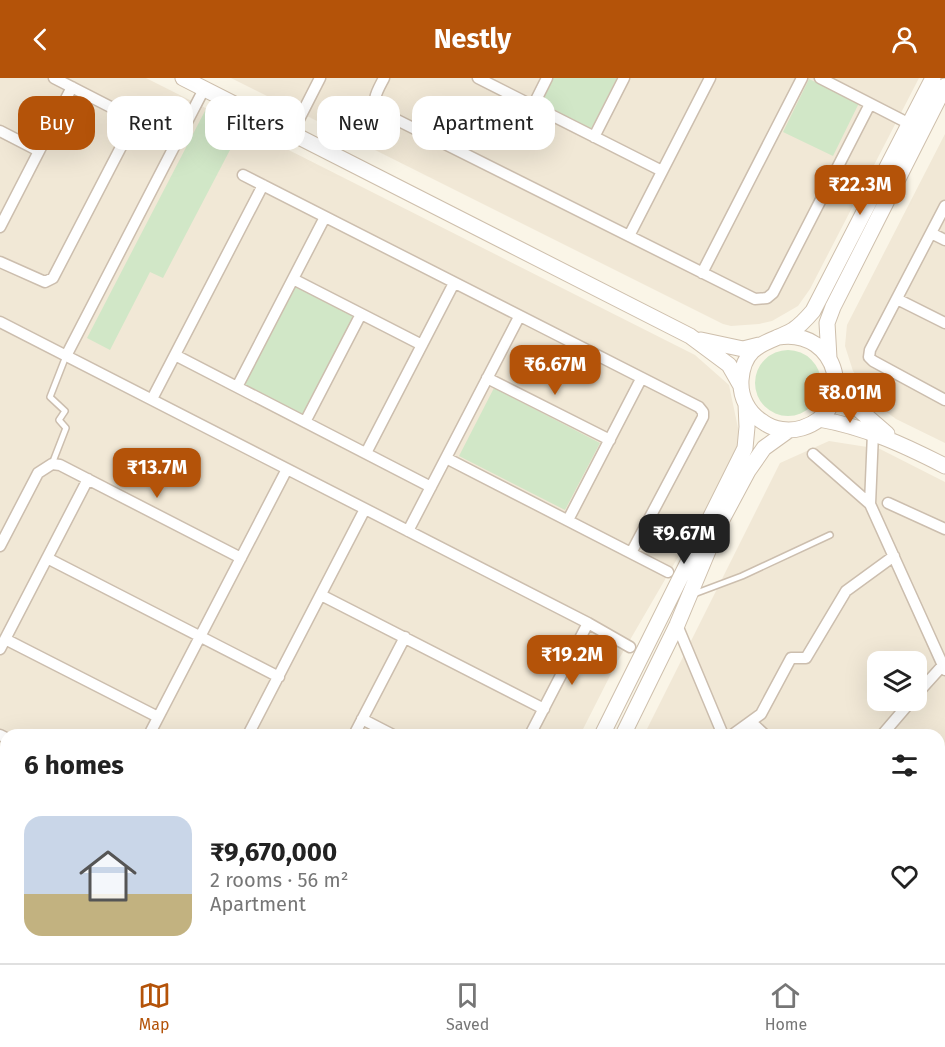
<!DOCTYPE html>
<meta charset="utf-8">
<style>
body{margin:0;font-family:"Fira Sans",sans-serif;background:#f2f2f2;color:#222;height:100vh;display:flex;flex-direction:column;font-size:22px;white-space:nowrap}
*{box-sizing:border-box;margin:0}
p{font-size:20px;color:#767676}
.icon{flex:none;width:33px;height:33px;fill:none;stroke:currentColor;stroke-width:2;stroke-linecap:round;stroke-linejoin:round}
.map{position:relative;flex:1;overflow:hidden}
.side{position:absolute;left:0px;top:651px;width:945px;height:234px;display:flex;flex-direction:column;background:#fff;border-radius:18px 18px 0 0;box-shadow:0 6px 24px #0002}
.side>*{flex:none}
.hud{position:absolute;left:18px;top:18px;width:600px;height:54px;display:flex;gap:12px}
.fabs{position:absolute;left:867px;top:573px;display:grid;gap:12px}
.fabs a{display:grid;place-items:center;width:60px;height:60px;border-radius:12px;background:#fff;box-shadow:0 6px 24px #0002;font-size:30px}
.price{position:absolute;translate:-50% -51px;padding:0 14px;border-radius:12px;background:#b45309;color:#fff;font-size:20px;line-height:39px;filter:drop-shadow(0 2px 3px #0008)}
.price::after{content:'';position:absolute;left:50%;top:36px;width:18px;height:14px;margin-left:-9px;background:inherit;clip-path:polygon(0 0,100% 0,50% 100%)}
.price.selected{background:#222;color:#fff}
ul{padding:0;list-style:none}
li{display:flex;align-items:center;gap:18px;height:150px;padding:0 24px}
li+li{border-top:2px solid #e0e0e0}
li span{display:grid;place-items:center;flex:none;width:168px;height:120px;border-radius:18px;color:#555}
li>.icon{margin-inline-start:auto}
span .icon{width:72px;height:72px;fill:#fffc;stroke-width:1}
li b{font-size:26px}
h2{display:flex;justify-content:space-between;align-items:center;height:72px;padding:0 24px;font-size:26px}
.pill{padding:0 21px;border-radius:18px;background:#fff;box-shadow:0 6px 24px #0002;font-size:21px;line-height:54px}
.pill.selected{background:#b45309;color:#fff}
header{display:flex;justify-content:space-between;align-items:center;height:78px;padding:0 24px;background:#b45309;color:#fff;font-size:27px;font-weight:700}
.menu{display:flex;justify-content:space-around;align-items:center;height:84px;border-top:2px solid #e0e0e0;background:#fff;font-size:16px;color:#767676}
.menu a{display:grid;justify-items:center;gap:3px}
.menu .selected{color:#b45309}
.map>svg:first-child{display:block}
.residential{fill:#f1e8d6;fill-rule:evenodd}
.green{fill:#d1e7c7}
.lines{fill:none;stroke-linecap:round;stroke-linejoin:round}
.lane-casing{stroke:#ccbeae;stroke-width:8}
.street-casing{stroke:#ccbeae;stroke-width:13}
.secondary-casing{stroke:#cebfac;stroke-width:17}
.lane{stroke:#fff;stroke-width:5}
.street{stroke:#fff;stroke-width:10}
.secondary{stroke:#fff;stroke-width:15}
</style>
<header><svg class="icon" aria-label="back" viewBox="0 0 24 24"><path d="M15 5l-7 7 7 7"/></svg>Nestly<svg class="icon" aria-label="person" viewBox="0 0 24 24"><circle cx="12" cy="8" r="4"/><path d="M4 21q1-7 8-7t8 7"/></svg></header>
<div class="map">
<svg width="945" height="885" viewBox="0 0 945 885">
<rect width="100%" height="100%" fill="#faf5e7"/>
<path class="residential" d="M0,0H146L695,277L729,307L742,369L616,586L580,657H6V879H468L465,885H0Z
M231,0H919L810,211L798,228L772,243L759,246L731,248L723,246Z
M945,56V365L896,341L881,330L853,293L845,268L847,247Z
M829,363L880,371L945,404V885H529L532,879H939V657H644L780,385ZM878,584H916V622H878Z"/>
<path class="green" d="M553,0H617L591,51L540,25Z
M809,1L859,25L833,78L783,54Z
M206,31L242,49L163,200L150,194L110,272L87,260Z
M296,207L355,237L302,337L244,306Z
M755 305a33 33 0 1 1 66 0a33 33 0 1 1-66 0Z
M494,310L600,365L565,432L459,378Z"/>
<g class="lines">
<g class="lane-casing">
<path id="lane" d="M52,386L66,350L59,342L65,333L50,319L66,278
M694,516L742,498L830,457
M54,885L56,879"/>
</g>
<g class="street-casing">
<path id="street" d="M54,0L177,63
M384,0C378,12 369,24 381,34L755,221L767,220L773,215L870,26
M478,0L662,93
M820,0L902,42
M533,28L547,0
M0,53L39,73
M292,55L320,0
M594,59L624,0
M243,97L699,329L703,334V339L631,475
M945,128L870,272L869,279L873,283L945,322
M0,149L72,9
M931,155L945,162
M629,158L710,0
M0,184L45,204L53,200L135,42
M702,195L802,0
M293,201L422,267
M897,221L945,245
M0,244L588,545L630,569
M175,277L431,409
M66,278L204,11
M487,300L610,362
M237,309L325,139
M152,321L263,107
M305,344L361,236
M873,355L870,426L945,592
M366,375L454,205
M813,376L870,426
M446,380L668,494
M888,425L945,451
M568,442L641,301
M408,453L519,239
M0,468L38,395L52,386L60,387L241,480
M47,480L279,599
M321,517L544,631
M677,547L723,657
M5,561L158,639
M0,571L88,401
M916,617L943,587
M362,641L393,657
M751,644L765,657
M0,657L6,660
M149,657L287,391
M248,657L365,431
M354,657L405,559
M530,657L588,545
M732,657L761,636L791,580H806L846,513L894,478
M882,657L912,622
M939,745L945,742
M278,879L290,885
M701,879L712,885
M824,879L835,885
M753,880L766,885
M138,885L141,879
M412,885L415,879
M575,885L578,879
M803,885L806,879
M867,885L870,879
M941,885L945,876"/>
</g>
<g class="secondary-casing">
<path id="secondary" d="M183,0L690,258L729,287L741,308
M778,259C839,249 859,332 802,350C789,354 774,352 763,344C748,335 740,319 741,302C744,264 769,266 793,252C801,247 807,240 813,233L933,0
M701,262L743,271L759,267
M829,280L827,245L833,229L945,8
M836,300L857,330L887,356
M819,341C865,349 904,367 945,388
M602,657L745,370L747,349L746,326
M623,657L677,547L718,449L748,393L764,370L789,352
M487,885L490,879
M506,885L509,879"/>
</g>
<use href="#lane" class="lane"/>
<use href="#street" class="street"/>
<use href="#secondary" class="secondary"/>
</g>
</svg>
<div class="fabs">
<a><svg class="icon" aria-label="layers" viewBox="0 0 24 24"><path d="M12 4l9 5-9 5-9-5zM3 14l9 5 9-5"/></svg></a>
</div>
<b class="price" style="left:860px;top:138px">₹22.3M</b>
<b class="price" style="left:555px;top:318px">₹6.67M</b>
<b class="price" style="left:850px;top:346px">₹8.01M</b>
<b class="price" style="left:157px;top:421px">₹13.7M</b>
<b class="price selected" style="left:684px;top:487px">₹9.67M</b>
<b class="price" style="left:572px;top:608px">₹19.2M</b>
<div class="hud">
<a class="pill selected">Buy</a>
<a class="pill">Rent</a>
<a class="pill">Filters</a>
<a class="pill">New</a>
<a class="pill">Apartment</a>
</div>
<section class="side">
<h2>6 homes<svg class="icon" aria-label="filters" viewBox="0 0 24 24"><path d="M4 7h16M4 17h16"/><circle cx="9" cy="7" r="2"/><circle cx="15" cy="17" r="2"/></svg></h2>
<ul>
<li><span style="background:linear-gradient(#c9d6e8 65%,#c2b280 0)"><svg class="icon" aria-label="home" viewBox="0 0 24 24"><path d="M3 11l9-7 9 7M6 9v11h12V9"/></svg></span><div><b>₹9,670,000</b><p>2 rooms · 56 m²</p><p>Apartment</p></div><svg class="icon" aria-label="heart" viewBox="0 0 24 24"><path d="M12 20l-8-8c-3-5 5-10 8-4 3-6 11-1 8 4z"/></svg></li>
</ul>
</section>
</div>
<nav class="menu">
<a class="selected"><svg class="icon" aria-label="map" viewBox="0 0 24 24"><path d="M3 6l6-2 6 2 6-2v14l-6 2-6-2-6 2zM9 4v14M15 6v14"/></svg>Map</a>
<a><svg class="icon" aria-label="saved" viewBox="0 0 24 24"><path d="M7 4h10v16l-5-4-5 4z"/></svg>Saved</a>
<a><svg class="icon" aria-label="home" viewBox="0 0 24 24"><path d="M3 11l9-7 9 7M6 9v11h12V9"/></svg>Home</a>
</nav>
